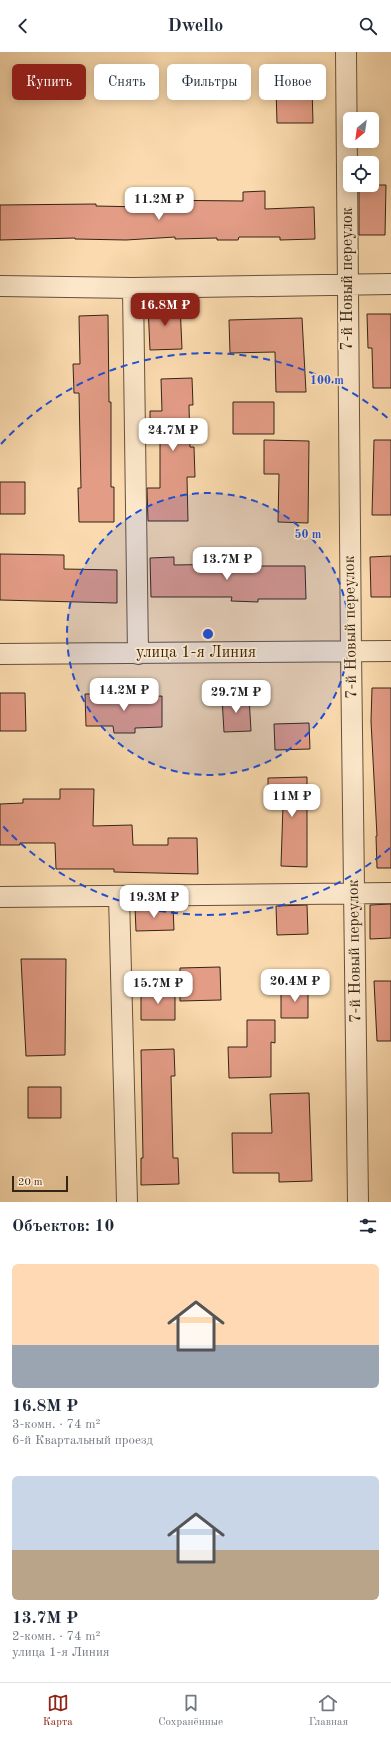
<!DOCTYPE html>
<html lang="ru">
<meta charset="utf-8">
<style>
body{margin:0;font-family:"Old Standard TT",serif;background:#f6f6f7;color:#1f2937;height:100vh;display:flex;flex-direction:column;font-size:15px;white-space:nowrap}
*{box-sizing:border-box;margin:0}
p{font-size:13px;color:#747a83}
.icon{flex:none;width:22px;height:22px;fill:none;stroke:currentColor;stroke-width:2;stroke-linecap:round;stroke-linejoin:round}
.map{position:relative;height:1150px;overflow:hidden}
.side{display:flex;flex-direction:column;background:#fff;flex:1}
.side>*{flex:none}
.banner{position:absolute;left:12px;top:12px;width:367px;height:36px;display:flex;gap:8px}
.needle{width:26px;rotate:209deg}
.buttons{position:absolute;left:343px;top:60px;display:grid;gap:8px}
.buttons a{display:grid;place-items:center;width:36px;height:36px;border-radius:6px;background:#fff;box-shadow:0 2px 10px #0003;font-size:20px}
.scale{position:absolute;left:12px;bottom:10px;width:56px;box-sizing:border-box;padding-left:4px;border:2px solid #352514;border-top:0;font-size:11px;line-height:14px;white-space:nowrap;color:#352514;-webkit-text-stroke:3px #fce7ca;paint-order:stroke}
.price{position:absolute;translate:-50% -34px;padding:0 9px;border-radius:8px;background:#fff;color:#222;font-size:13px;line-height:26px;filter:drop-shadow(0 1px 2px #0008)}
.price::after{content:'';position:absolute;left:50%;top:24px;width:12px;height:9px;margin-left:-6px;background:inherit;clip-path:polygon(0 0,100% 0,50% 100%)}
.price.current{background:#8f2418;color:#fff}
ul{padding:0;list-style:none}
li{display:grid;align-content:center;gap:8px;height:212px;padding:0 12px}
li span{display:grid;place-items:center;height:124px;border-radius:6px;color:#555}
li>.icon{margin-inline-start:auto}
span .icon{width:72px;height:72px;fill:#fffc;stroke-width:1}
li b{font-size:17px}
h2{display:flex;justify-content:space-between;align-items:center;height:48px;padding:0 12px;font-size:17px}
.pill{padding:0 14px;border-radius:6px;background:#fff;box-shadow:0 2px 10px #0003;font-size:14px;line-height:36px}
.pill.current{background:#8f2418;color:#fff}
header{display:flex;justify-content:space-between;align-items:center;height:52px;padding:0 12px;background:#fff;font-size:18px;font-weight:700}
.tabs{display:flex;justify-content:space-around;align-items:center;height:56px;border-top:1px solid #e0e1e3;background:#fff;font-size:11px;color:#747a83}
.tabs a{display:grid;justify-items:center;gap:2px}
.tabs .current{color:#8f2418}
.map>svg:first-child{display:block}
.building{fill:#e39c86;stroke:#352514}
.lines{fill:none;stroke-linecap:round;stroke-linejoin:round}
.minor-casing{stroke:#66523a;stroke-width:22}
.minor{stroke:#fce7ca;stroke-width:20}
.ring{fill:none;stroke:#1d4ed8;stroke-width:2;stroke-dasharray:7 5}
.labels{text-anchor:middle;dominant-baseline:central;stroke-width:3.5;stroke-linejoin:round;paint-order:stroke}
.street-label{font-size:16px;fill:#352514;stroke:#fce7ca}
.centre{fill:#1d4ed8;stroke:#fce7ca;stroke-width:2}
.ring-label{font-size:12px;text-anchor:middle;font-weight:bold;fill:#1d4ed8;stroke:#fce7ca;stroke-width:3.5;stroke-linejoin:round;paint-order:stroke}
</style>
<header><svg class="icon" aria-label="back" viewBox="0 0 24 24"><path d="M15 5l-7 7 7 7"/></svg>Dwello<svg class="icon" aria-label="search" viewBox="0 0 24 24"><circle cx="10" cy="10" r="6"/><path d="M15 15l6 6"/></svg></header>
<div class="map">
<svg width="391" height="1150" viewBox="0 0 391 1150">
<rect width="100%" height="100%" fill="#fadaae"/>
<filter id="stains"><feTurbulence type="fractalNoise" baseFrequency=".005" numOctaves="4"/><feColorMatrix values="0 0 0 0 .2 0 0 0 0 .09 0 0 0 0 .02 0 0 0 .5 -.17"/></filter>
<radialGradient id="worn" r=".72"><stop offset=".6" stop-color="#630" stop-opacity="0"/><stop offset="1" stop-color="#630" stop-opacity=".3"/></radialGradient>
<path class="building" d="M312,36L313,71H277L276,37Z
M359,133H386L385,183H359Z
M265,139V157L314,155L315,187L280,188V185H239L238,188H217V186L175,187V185L126,188L75,187V186L0,188V153L96,152V154L144,155V148L243,149V140Z
M180,252L182,297L150,298L148,254Z
M367,262H391V336H373L372,296H368Z
M108,263L109,350H111V435H114V470H79L78,436H81L79,341H74L73,312H80L79,264Z
M302,266L306,340H276L275,300L230,301L229,268Z
M192,326L193,353H189L190,395H194L195,425H187L188,469H148L147,436H160V387H150V359H162L161,327Z
M233,350H274V382H233Z
M264,388L309,389L308,471L278,470L279,422H264Z
M374,388H391V463H372Z
M0,430H25V462H0Z
M0,502L64,503V517L117,518V551L0,548Z
M391,504V545H371L370,505Z
M174,505V513L232,512V509H258V514H305L306,547H258V550L231,549L232,545H151L150,506Z
M372,636H391V816H377L376,784H377L371,669Z
M0,641H25L26,679H0Z
M85,642H108V646L162,644V675L135,676V681H114L113,674H86Z
M249,645L251,679L224,680L222,646Z
M309,671L310,697L275,698L274,672Z
M307,725V815L281,814L283,753H268V726Z
M60,737H94L93,774L132,773L133,793H168V786H197L198,822L114,820V817H56L55,791H20V793H0V752L23,751V747H60Z
M391,852V886L370,887V853Z
M307,853L308,882L277,883L276,854Z
M135,855H173L174,878L136,879Z
M21,907H66L65,1003L26,1004Z
M220,915L221,948L180,949V916Z
M374,929H391V989H377Z
M308,935V966H281V936Z
M141,937L175,938V968H141Z
M247,968H275V991L271,990V1025L229,1026L228,995H247Z
M174,997L175,1024H171L173,1106H178L179,1132L141,1133V1106H143L141,998Z
M28,1035H61V1066H28Z
M309,1041L312,1129L279,1130V1121H233L232,1081H272L270,1042Z"/>
<g class="lines">
<g class="minor-casing">
<path id="minor" d="M346,0L351,600L358,1150
M0,234L133,236L391,232
M133,236L138,602
M0,602L391,599
M119,844L127,1150
M0,845L391,841"/>
</g>
<use href="#minor" class="minor"/>
</g>
<circle cx="208" cy="582" r="141" fill="#1d4ed8" fill-opacity=".12"/>
<g class="ring">
<circle cx="208" cy="582" r="141"/>
<path d="M390 796A281 281 0 0 1 1 772M1 392A281 281 0 0 1 390 368"/>
</g>
<g class="labels">
<g class="street-label">
<text transform="translate(348 227) rotate(-90)">7-й Новый переулок</text>
<text transform="translate(351 575) rotate(-91)">7-й Новый переулок</text>
<text x="196" y="601">улица 1-я Линия</text>
<text transform="translate(355 899) rotate(-91)">7-й Новый переулок</text>
</g>
</g>
<circle cx="208" cy="582" r="6" class="centre"/>
<g class="ring-label">
<text x="327" y="332">100 m</text>
<text x="308" y="486">50 m</text>
</g>
<rect width="100%" height="100%" filter="url(#stains)"/>
<rect width="100%" height="100%" fill="url(#worn)"/>
</svg>
<div class="buttons">
<a><svg class="needle" viewBox="-14 -14 28 28"><path d="M0-13l5 13h-10z" fill="#e53935"/><path d="M0 13l5-13h-10z" fill="#747a83"/></svg></a>
<a><svg class="icon" aria-label="locate" viewBox="0 0 24 24"><circle cx="12" cy="12" r="6"/><path d="M12 2v4M12 18v4M2 12h4M18 12h4"/></svg></a>
</div>
<div class="scale">20 m</div>
<b class="price" style="left:159px;top:169px">11.2M ₽</b>
<b class="price current" style="left:165px;top:275px">16.8M ₽</b>
<b class="price" style="left:173px;top:400px">24.7M ₽</b>
<b class="price" style="left:227px;top:529px">13.7M ₽</b>
<b class="price" style="left:124px;top:660px">14.2M ₽</b>
<b class="price" style="left:236px;top:662px">29.7M ₽</b>
<b class="price" style="left:292px;top:766px">11M ₽</b>
<b class="price" style="left:154px;top:867px">19.3M ₽</b>
<b class="price" style="left:295px;top:951px">20.4M ₽</b>
<b class="price" style="left:158px;top:953px">15.7M ₽</b>
<div class="banner">
<a class="pill current">Купить</a>
<a class="pill">Снять</a>
<a class="pill">Фильтры</a>
<a class="pill">Новое</a>
</div>
</div>
<section class="side">
<h2>Объектов: 10<svg class="icon" aria-label="filters" viewBox="0 0 24 24"><path d="M4 7h16M4 17h16"/><circle cx="9" cy="7" r="2"/><circle cx="15" cy="17" r="2"/></svg></h2>
<ul>
<li><span style="background:linear-gradient(#ffd9b3 65%,#9aa5b1 0)"><svg class="icon" aria-label="home" viewBox="0 0 24 24"><path d="M3 11l9-7 9 7M6 9v11h12V9"/></svg></span><div><b>16.8M ₽</b><p>3-комн. · 74 m²</p><p>6-й Квартальный проезд</p></div></li>
<li><span style="background:linear-gradient(#c9d6e8 60%,#b9a48a 0)"><svg class="icon" aria-label="home" viewBox="0 0 24 24"><path d="M3 11l9-7 9 7M6 9v11h12V9"/></svg></span><div><b>13.7M ₽</b><p>2-комн. · 74 m²</p><p>улица 1-я Линия</p></div></li>
</ul>
</section>
<nav class="tabs">
<a class="current"><svg class="icon" aria-label="map" viewBox="0 0 24 24"><path d="M3 6l6-2 6 2 6-2v14l-6 2-6-2-6 2zM9 4v14M15 6v14"/></svg>Карта</a>
<a><svg class="icon" aria-label="saved" viewBox="0 0 24 24"><path d="M7 4h10v16l-5-4-5 4z"/></svg>Сохранённые</a>
<a><svg class="icon" aria-label="home" viewBox="0 0 24 24"><path d="M3 11l9-7 9 7M6 9v11h12V9"/></svg>Главная</a>
</nav>
